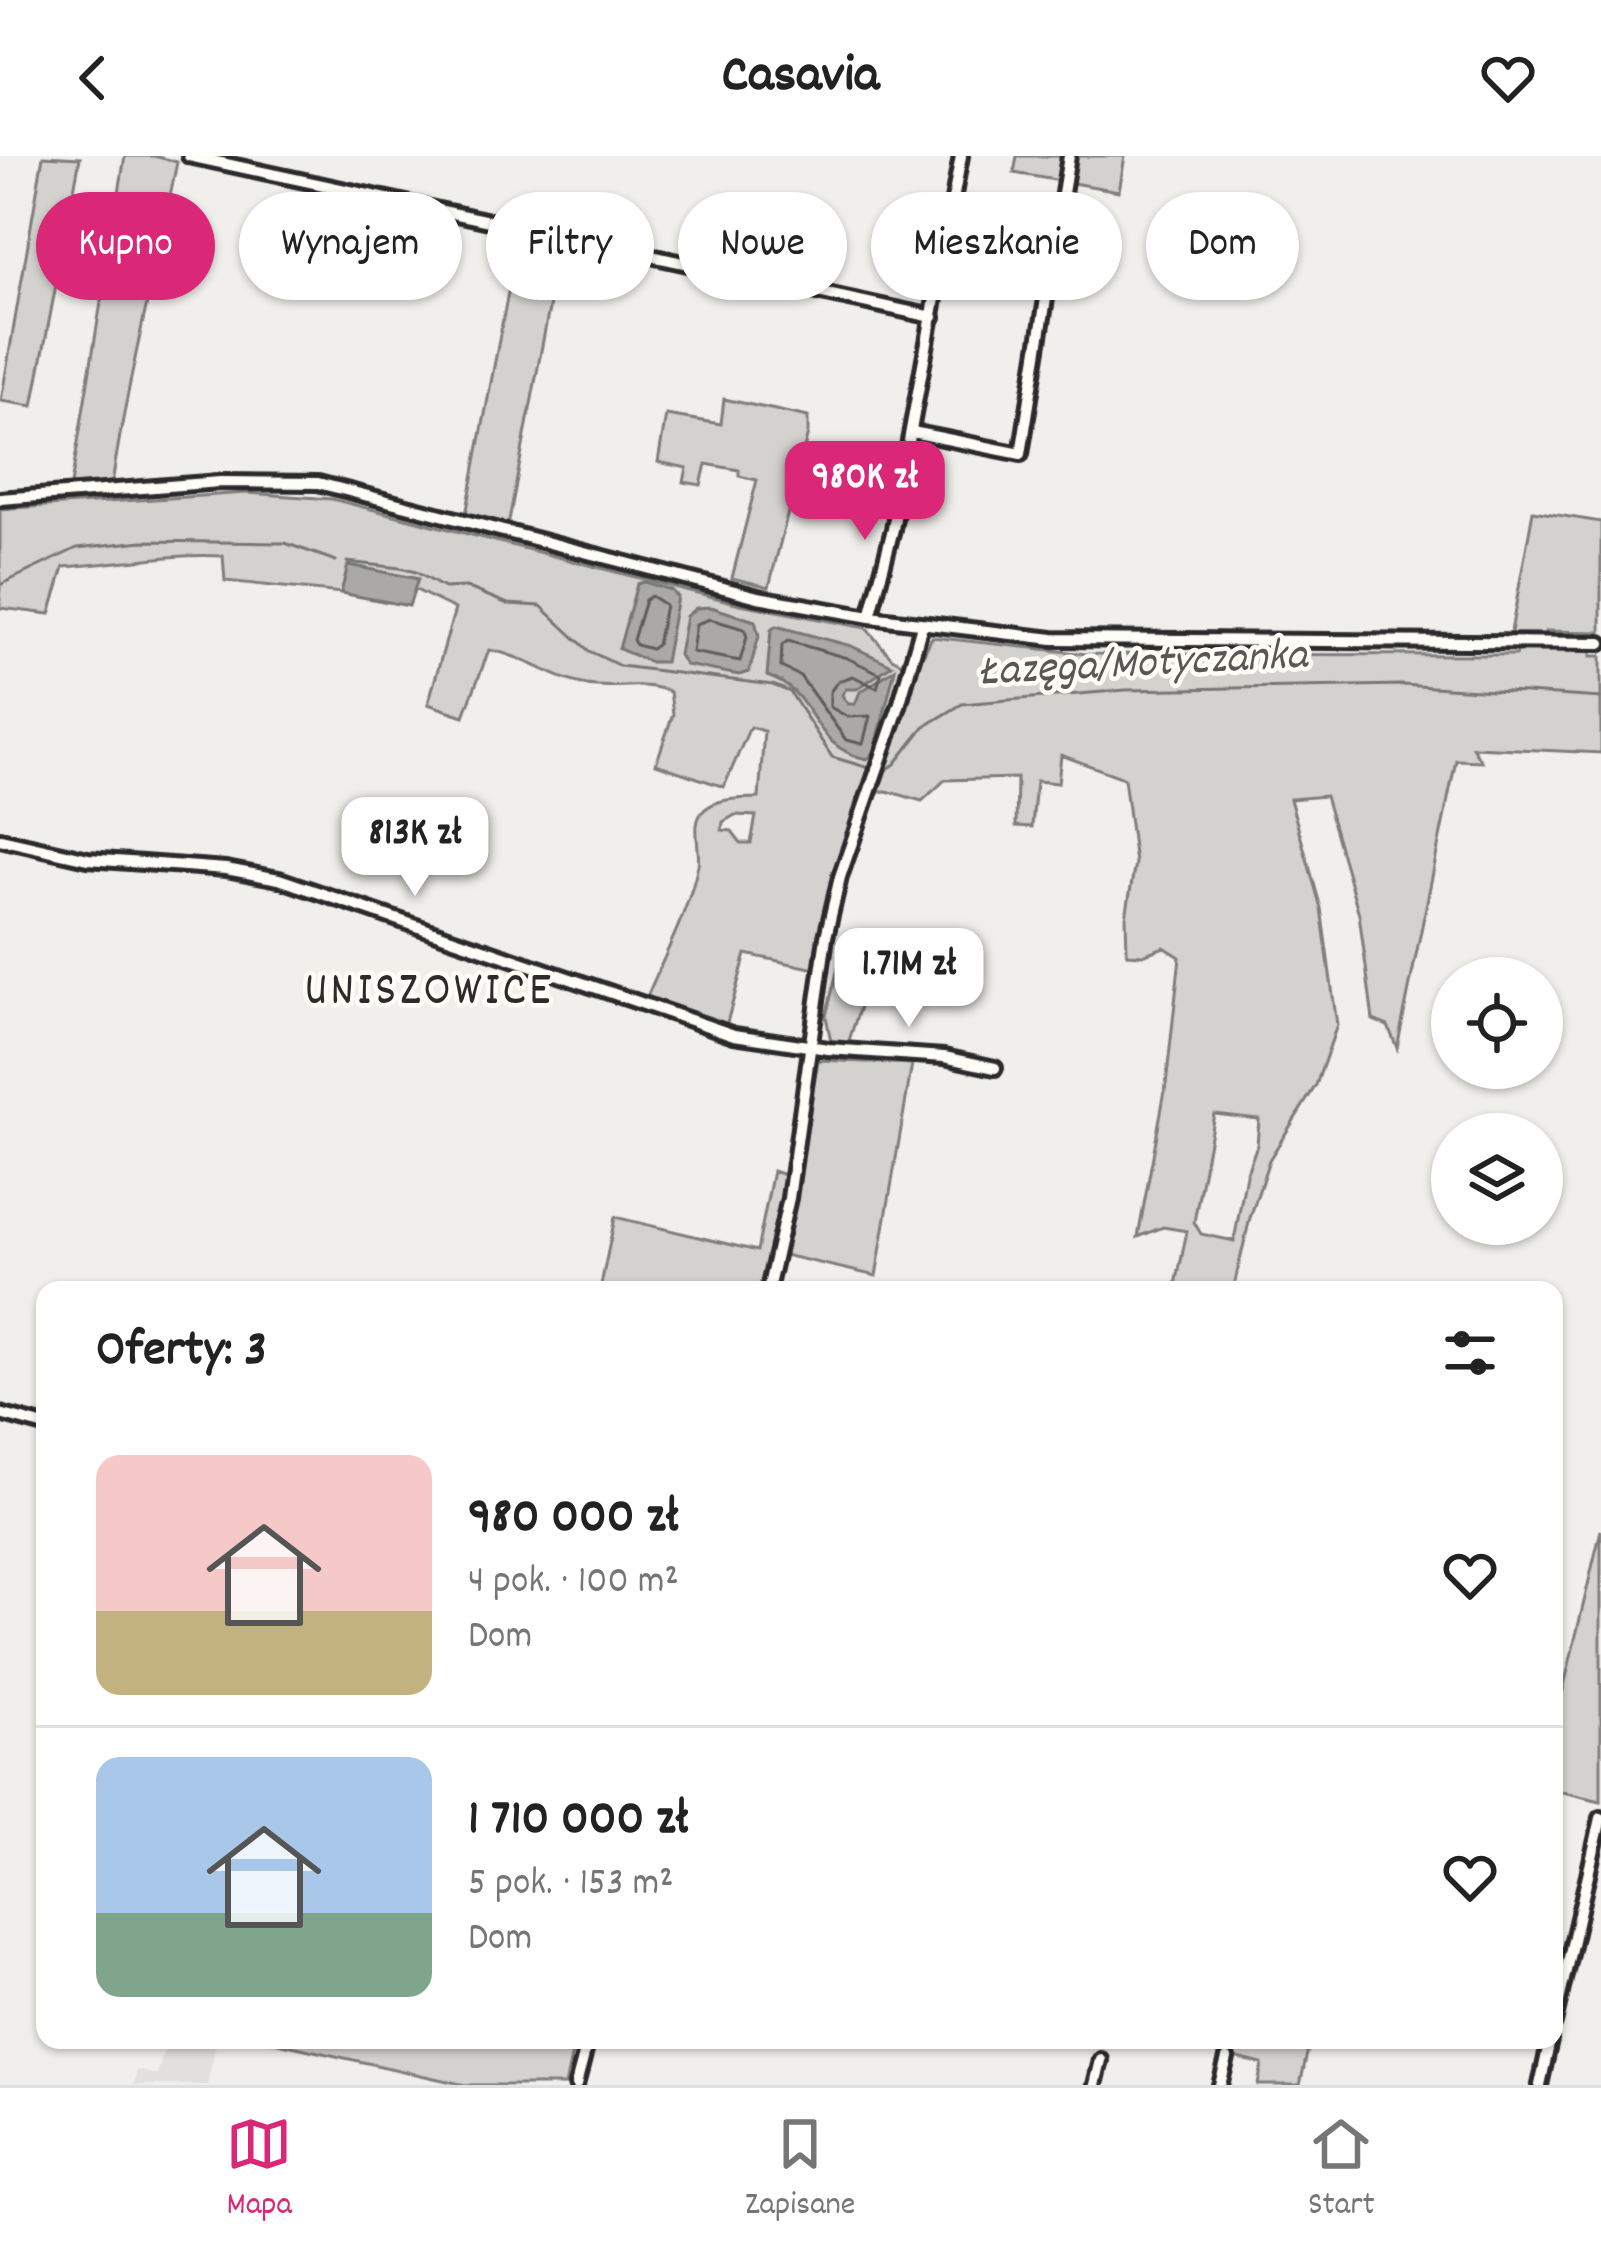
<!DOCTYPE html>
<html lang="pl">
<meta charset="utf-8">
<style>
body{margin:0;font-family:Dekko,sans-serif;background:#f6f6f6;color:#222;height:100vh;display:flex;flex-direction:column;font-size:45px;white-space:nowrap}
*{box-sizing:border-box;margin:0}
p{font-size:39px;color:#767676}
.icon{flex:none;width:66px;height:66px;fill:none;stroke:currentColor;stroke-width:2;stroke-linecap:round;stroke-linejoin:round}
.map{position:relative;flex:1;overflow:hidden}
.side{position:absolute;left:36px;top:1125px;width:1527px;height:768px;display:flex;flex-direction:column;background:#fff;border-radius:24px;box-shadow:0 3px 9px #0004}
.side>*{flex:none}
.guide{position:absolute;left:36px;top:36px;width:1530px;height:108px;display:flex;gap:24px}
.fabs{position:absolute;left:1431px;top:801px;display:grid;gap:24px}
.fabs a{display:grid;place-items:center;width:132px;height:132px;border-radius:50%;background:#fff;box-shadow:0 3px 9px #0004;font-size:60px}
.price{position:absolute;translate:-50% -102px;padding:0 27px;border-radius:24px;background:#fff;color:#222;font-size:39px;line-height:78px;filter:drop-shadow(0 3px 6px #0008)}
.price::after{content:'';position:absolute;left:50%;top:72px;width:36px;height:27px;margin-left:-18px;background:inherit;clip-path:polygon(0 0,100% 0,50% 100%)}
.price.on{background:#db2777;color:#fff}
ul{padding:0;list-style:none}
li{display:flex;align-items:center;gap:36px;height:300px;padding:0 60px}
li+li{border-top:3px solid #e0e0e0}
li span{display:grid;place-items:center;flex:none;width:336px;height:240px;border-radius:24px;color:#555}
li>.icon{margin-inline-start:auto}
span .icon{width:144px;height:144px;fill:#fffc;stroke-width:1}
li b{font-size:51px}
h2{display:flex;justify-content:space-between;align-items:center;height:144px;padding:0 60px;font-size:51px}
.pill{padding:0 42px;border-radius:54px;background:#fff;box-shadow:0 3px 9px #0004;font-size:42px;line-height:108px}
.pill.on{background:#db2777;color:#fff}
header{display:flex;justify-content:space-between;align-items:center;height:156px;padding:0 60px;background:#fff;font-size:54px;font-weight:700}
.tab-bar{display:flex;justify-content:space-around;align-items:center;height:168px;border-top:3px solid #e0e0e0;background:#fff;font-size:33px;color:#767676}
.tab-bar a{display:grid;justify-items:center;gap:6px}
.tab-bar .on{color:#db2777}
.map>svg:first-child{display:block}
.built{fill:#e1e0dc}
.green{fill:#d3d2cf;stroke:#7f7e7d;stroke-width:3;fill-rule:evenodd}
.water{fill:#aaa9a7;stroke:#777775;stroke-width:3}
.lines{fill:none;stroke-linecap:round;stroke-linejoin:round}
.shore{stroke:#5e5d5d;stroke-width:3}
.stream{stroke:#777775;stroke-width:3}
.minor-casing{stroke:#2b2b2b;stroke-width:20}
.minor{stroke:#fdfcf7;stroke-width:10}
.labels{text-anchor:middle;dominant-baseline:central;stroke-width:9;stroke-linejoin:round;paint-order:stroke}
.water-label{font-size:45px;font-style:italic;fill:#575756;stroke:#fdfcf7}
.quarter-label{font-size:48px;letter-spacing:3px;fill:#2b2b2b;stroke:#fdfcf7}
</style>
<header><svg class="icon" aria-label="back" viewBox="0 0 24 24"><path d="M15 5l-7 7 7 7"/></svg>Casavia<svg class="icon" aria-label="heart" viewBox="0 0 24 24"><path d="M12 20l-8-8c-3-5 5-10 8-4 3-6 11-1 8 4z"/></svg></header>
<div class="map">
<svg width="1601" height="1929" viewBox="0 0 1601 1929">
<rect width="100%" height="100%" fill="#f0efeb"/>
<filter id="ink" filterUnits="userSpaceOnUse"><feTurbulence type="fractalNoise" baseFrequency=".00833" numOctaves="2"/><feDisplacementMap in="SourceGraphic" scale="24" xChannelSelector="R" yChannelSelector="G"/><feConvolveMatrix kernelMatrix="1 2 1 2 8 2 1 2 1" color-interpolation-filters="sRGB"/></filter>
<g filter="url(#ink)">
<path class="built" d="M167,1884H217L207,1929H134L137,1914L157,1919Z"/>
<path class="green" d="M43,0L80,2L33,250L1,245Z
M125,0H154L177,6C156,114 128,220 112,328L71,329Z
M1017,0H1125L1119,35L1014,17Z
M519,78L561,89L508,370L466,359Z
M724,243L808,261V277L769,431L732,422L757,324L739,320V314L706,308L701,329L684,326L687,312L658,306L666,259L721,268Z
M247,337L332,343L740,448L866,472L892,502L916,514L932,481L1086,498L1516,499L1518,494L1591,495V500H1601V597L1472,591L1481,605L1456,604L1397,892L1388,870L1373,864L1359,758L1325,640L1290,643L1321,752L1337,869L1316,929L1269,1004L1250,1062L1233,1134H1175L1187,1075L1163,1071L1138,1081L1166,929L1180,801L1164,791L1143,799L1127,798L1126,761L1135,707L1124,622L1061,599L1058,627L1036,625L1032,671L1016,670L1017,622L945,624L922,645L887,635L859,636L832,722L815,813L746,798L726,870L646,843C664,800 689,754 698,709C701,691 690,667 704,654C719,641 741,643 759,642L764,575L750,571L724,631L656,608L673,558L670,536C643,524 616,534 587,529C551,523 526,500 489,494L464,560L428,548L455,453L414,433L418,423L349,409L341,437L225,425L223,400C170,397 117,408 64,411L50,458L0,452V353ZM735,659L756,660L751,687H741L732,675L722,674L723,666ZM1214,958L1259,963L1257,989L1246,1019L1234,1085L1201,1078L1194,1066Z
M1533,355L1601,366V476L1546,475L1543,481H1510Z
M846,805L863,814C868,840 853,867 847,892L832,891L826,860L838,812Z
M818,904L912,908L876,1120L784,1099L776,1134H600L615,1061L757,1095L773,1015L799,1024Z
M1601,1374V1645L1554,1634V1572Z
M265,1884H575L565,1929H465Z
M1234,1884H1310L1300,1929H1258L1262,1908L1230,1900Z"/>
<path class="water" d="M348,409L418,423L409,450L341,437Z
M644,426L671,434L677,441L665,506H650L619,493L637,428Z
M711,451L755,465L759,480L749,516L739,519L685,509L679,499L686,460L696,452Z
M776,470L851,490L892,509L857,533H846L842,539L848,548H855L860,536L895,513L874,598L867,603C809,592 818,536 767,520L771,474Z"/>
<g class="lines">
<path class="shore" d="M651,440L665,449L657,489L651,493L636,489L633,484L645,444Z
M710,463L744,473L747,481L740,505L692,496L696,468Z
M788,485L847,502L881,518L877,532L853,520L838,525L830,536V551L848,561L870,560L863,588L846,584L800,520L781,511L782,489Z"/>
<path class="stream" d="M347,406L400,412L416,416L444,432L466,431L508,448L541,450L589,495L620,510L773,529L790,536L832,601L883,616L895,608L924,571L962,548L1126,534L1402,529L1601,542
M0,429L77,392L143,385L285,387L336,405"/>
<g class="minor-casing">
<path id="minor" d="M189,0L933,161
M912,276L1021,298L1069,0
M0,343L220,326L318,327L758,441L870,461L1053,483L1601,487
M870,461L893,373L961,0
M0,683L88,703L226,713L279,723L734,879L828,893L944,901L995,912
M768,1134L789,1042L826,781L840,721L899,550L922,469
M0,1258L45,1270
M1554,1867L1601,1662
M576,1929L588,1884
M1095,1929L1101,1904
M1220,1929L1227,1902
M1540,1929L1550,1884"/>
</g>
<use href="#minor" class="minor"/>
</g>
</g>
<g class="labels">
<g class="water-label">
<text transform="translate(1143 510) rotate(-3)">Łazęga/Motyczanka</text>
</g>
<g class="quarter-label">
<text x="429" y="837">UNISZOWICE</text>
</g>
</g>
</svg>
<div class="fabs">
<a><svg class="icon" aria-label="locate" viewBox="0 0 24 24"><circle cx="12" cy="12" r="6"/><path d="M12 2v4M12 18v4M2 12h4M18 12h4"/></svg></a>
<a><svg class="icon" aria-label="layers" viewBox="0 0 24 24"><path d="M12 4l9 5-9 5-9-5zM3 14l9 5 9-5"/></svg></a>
</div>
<b class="price on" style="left:865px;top:387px">980K zł</b>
<b class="price" style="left:415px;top:743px">813K zł</b>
<b class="price" style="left:909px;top:874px">1.71M zł</b>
<div class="guide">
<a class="pill on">Kupno</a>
<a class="pill">Wynajem</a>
<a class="pill">Filtry</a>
<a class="pill">Nowe</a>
<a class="pill">Mieszkanie</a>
<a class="pill">Dom</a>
</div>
<section class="side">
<h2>Oferty: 3<svg class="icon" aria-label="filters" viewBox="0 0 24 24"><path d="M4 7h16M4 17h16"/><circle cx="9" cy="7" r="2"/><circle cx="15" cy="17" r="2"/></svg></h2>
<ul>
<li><span style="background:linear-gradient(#f6c9c9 65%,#c2b280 0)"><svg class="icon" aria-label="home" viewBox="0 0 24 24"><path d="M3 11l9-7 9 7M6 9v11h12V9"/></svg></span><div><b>980 000 zł</b><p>4 pok. · 100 m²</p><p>Dom</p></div><svg class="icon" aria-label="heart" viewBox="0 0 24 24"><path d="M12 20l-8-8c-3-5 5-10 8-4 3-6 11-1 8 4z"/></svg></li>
<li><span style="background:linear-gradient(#a9c7e8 65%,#7fa58c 0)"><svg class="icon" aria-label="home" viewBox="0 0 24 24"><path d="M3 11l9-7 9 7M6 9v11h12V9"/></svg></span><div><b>1 710 000 zł</b><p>5 pok. · 153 m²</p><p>Dom</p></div><svg class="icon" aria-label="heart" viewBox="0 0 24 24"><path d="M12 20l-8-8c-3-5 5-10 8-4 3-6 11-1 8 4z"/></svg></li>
</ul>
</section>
</div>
<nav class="tab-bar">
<a class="on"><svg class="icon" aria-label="map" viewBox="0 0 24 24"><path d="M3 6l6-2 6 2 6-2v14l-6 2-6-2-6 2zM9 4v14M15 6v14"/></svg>Mapa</a>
<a><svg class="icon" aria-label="saved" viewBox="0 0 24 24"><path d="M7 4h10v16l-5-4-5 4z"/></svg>Zapisane</a>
<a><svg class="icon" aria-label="home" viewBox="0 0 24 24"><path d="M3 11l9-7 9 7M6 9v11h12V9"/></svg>Start</a>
</nav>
